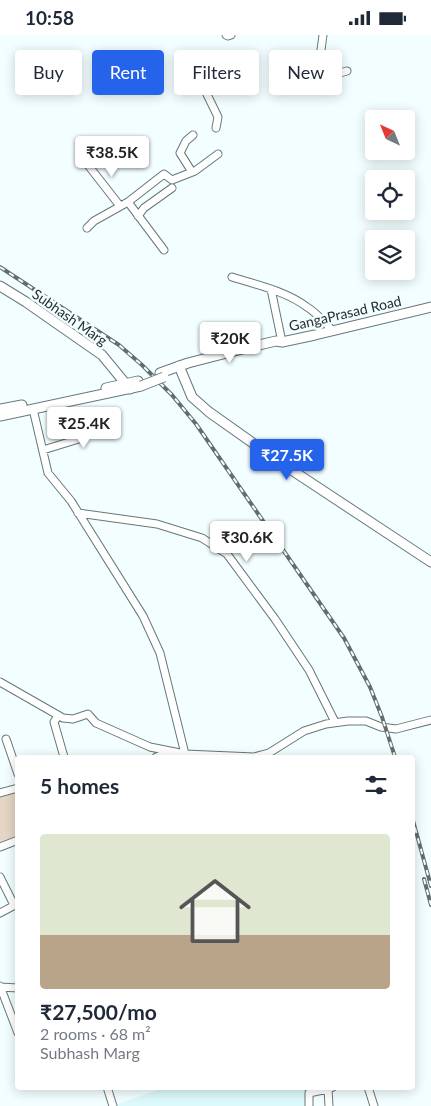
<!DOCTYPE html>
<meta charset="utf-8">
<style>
body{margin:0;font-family:Lato,sans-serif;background:#f2f2f3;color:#1f2937;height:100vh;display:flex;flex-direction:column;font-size:19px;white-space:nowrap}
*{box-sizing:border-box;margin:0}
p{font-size:16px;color:#747a83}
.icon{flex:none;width:28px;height:28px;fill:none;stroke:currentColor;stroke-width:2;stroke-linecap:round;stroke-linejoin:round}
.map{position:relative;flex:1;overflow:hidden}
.drawer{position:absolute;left:15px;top:720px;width:400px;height:335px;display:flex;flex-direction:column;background:#fff;border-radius:5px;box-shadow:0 2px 12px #0003}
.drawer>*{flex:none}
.top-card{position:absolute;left:15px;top:15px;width:401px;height:45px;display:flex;gap:10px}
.needle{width:32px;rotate:317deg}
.controls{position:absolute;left:365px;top:75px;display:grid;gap:10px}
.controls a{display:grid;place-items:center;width:50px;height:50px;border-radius:5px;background:#fff;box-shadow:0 2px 12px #0003;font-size:25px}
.price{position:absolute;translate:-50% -42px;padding:0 11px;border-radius:5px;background:#fff;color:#222;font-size:16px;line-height:32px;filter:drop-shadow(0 1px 2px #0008)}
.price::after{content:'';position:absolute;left:50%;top:30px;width:15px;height:11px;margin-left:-8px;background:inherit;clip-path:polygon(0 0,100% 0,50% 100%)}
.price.current{background:#2563eb;color:#fff}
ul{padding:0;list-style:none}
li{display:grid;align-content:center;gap:10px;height:265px;padding:0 25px}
li span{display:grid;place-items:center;height:155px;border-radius:5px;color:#555}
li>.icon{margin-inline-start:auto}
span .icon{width:90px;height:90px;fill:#fffc;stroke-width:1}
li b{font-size:21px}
h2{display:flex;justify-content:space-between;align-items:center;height:60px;padding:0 25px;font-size:21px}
.chip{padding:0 18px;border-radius:5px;background:#fff;box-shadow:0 2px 12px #0003;font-size:18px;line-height:45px}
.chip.current{background:#2563eb;color:#fff}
.status{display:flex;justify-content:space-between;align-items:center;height:35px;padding:0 25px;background:#fff;direction:ltr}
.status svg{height:14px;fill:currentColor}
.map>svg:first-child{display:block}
.built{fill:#dcfafb}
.green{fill:#e4d5c4}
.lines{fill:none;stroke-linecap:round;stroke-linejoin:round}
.minor-casing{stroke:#667879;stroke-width:9}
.tertiary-casing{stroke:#667879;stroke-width:11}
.secondary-casing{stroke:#667879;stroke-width:11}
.minor{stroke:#fff;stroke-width:7}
.tertiary{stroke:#fff;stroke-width:9}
.secondary{stroke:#fff;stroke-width:9}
.rail-casing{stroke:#646d6d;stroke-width:4}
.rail{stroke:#f2feff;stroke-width:2;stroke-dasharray:5.5;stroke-linecap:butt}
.tertiary-bridge-casing{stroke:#667879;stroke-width:11;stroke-linecap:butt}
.tertiary-bridge{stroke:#fff;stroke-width:9}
.labels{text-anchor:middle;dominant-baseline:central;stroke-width:5;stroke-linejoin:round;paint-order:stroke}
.street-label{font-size:14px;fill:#252d2d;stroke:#f2feff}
</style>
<div class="status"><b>10:58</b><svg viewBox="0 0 49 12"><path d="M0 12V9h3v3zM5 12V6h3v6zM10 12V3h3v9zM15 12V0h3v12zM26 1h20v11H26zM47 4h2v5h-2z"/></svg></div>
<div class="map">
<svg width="431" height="1071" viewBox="0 0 431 1071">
<rect width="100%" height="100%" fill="#f2feff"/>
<path class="built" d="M306,1052L307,1071H118V1069L163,1053Z"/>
<path class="green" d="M17,757V800L0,807V763Z"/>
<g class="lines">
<g class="minor-casing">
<path id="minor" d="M226,0L228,1L231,0
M323,0L319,30L322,39H336L347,36
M283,28L300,20L312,50
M216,93L218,82L200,45L201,38L217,31
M86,122L88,130L120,171
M192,137L180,118L186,106L193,100
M128,167L164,215
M138,181L144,173L172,153
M87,193L94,186L128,167L164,139L172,145L195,136L218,119
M232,242C257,250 286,256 307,272C317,278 325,288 333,296
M271,254L282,307
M33,374L48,438L71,466L143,581L160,618L185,719
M43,415L82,403L81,379
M78,478L157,489L202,503L227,519L275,584L309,635L335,687
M0,647L63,683L73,684L88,679L96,688L150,712L185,719L254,722L269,718L304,696L326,689L348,686H366L381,692L396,694L431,685
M58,681L54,687L64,722
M6,704L18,739
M156,722L172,717
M0,758L18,753
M0,812L18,805
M0,842L14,870
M0,878L17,869
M0,951L18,998
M0,952L18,953
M107,1052L113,1071
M368,1052L374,1071
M309,1071V1058L328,1054
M329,1071L328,1054L333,1052"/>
</g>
<g class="tertiary-casing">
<path id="tertiary" d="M160,338L188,328L250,312L276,306L282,307L315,300L431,272
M106,353L138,346
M0,374L22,370
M0,381L141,351"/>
</g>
<g class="secondary-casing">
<path id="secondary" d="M0,251L26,267L102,320L130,354
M179,331L192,362L209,377L281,428L431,527"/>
</g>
<use href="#minor" class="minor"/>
<use href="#tertiary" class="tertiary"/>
<use href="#secondary" class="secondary"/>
<g class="rail-casing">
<path id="rail" d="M0,232L119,310L142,330L172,360L196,389L344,603L370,652L382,682L395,722
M412,782L431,851
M424,844L431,870"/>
</g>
<use href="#rail" class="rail"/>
<g class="tertiary-bridge-casing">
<path id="tertiary-bridge" d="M141,351L164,342"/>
</g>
<use href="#tertiary-bridge" class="tertiary-bridge"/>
</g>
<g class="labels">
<g class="street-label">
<text transform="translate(345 278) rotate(-13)">GangaPrasad Road</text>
<text transform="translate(70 282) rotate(35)">Subhash Marg</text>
</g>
</g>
</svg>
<div class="controls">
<a><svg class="needle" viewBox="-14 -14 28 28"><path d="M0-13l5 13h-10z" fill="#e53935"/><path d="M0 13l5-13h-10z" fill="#747a83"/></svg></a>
<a><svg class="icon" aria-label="locate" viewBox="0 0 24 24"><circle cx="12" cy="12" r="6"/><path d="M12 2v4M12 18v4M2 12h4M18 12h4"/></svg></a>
<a><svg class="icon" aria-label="layers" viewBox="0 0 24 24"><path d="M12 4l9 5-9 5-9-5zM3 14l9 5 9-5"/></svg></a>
</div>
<b class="price" style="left:112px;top:143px">₹38.5K</b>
<b class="price" style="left:230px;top:329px">₹20K</b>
<b class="price" style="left:84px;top:414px">₹25.4K</b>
<b class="price current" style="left:287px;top:446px">₹27.5K</b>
<b class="price" style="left:247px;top:528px">₹30.6K</b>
<div class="top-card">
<a class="chip">Buy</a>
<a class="chip current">Rent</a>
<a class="chip">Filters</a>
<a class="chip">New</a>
</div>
<section class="drawer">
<h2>5 homes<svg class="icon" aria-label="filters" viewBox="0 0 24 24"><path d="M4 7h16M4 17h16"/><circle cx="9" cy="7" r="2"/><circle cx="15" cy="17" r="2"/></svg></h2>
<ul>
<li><span style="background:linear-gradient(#dfe7d0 65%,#b9a48a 0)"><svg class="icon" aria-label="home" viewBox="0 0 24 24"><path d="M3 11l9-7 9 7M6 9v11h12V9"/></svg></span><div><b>₹27,500/mo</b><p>2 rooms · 68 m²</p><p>Subhash Marg</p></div></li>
</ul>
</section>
</div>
